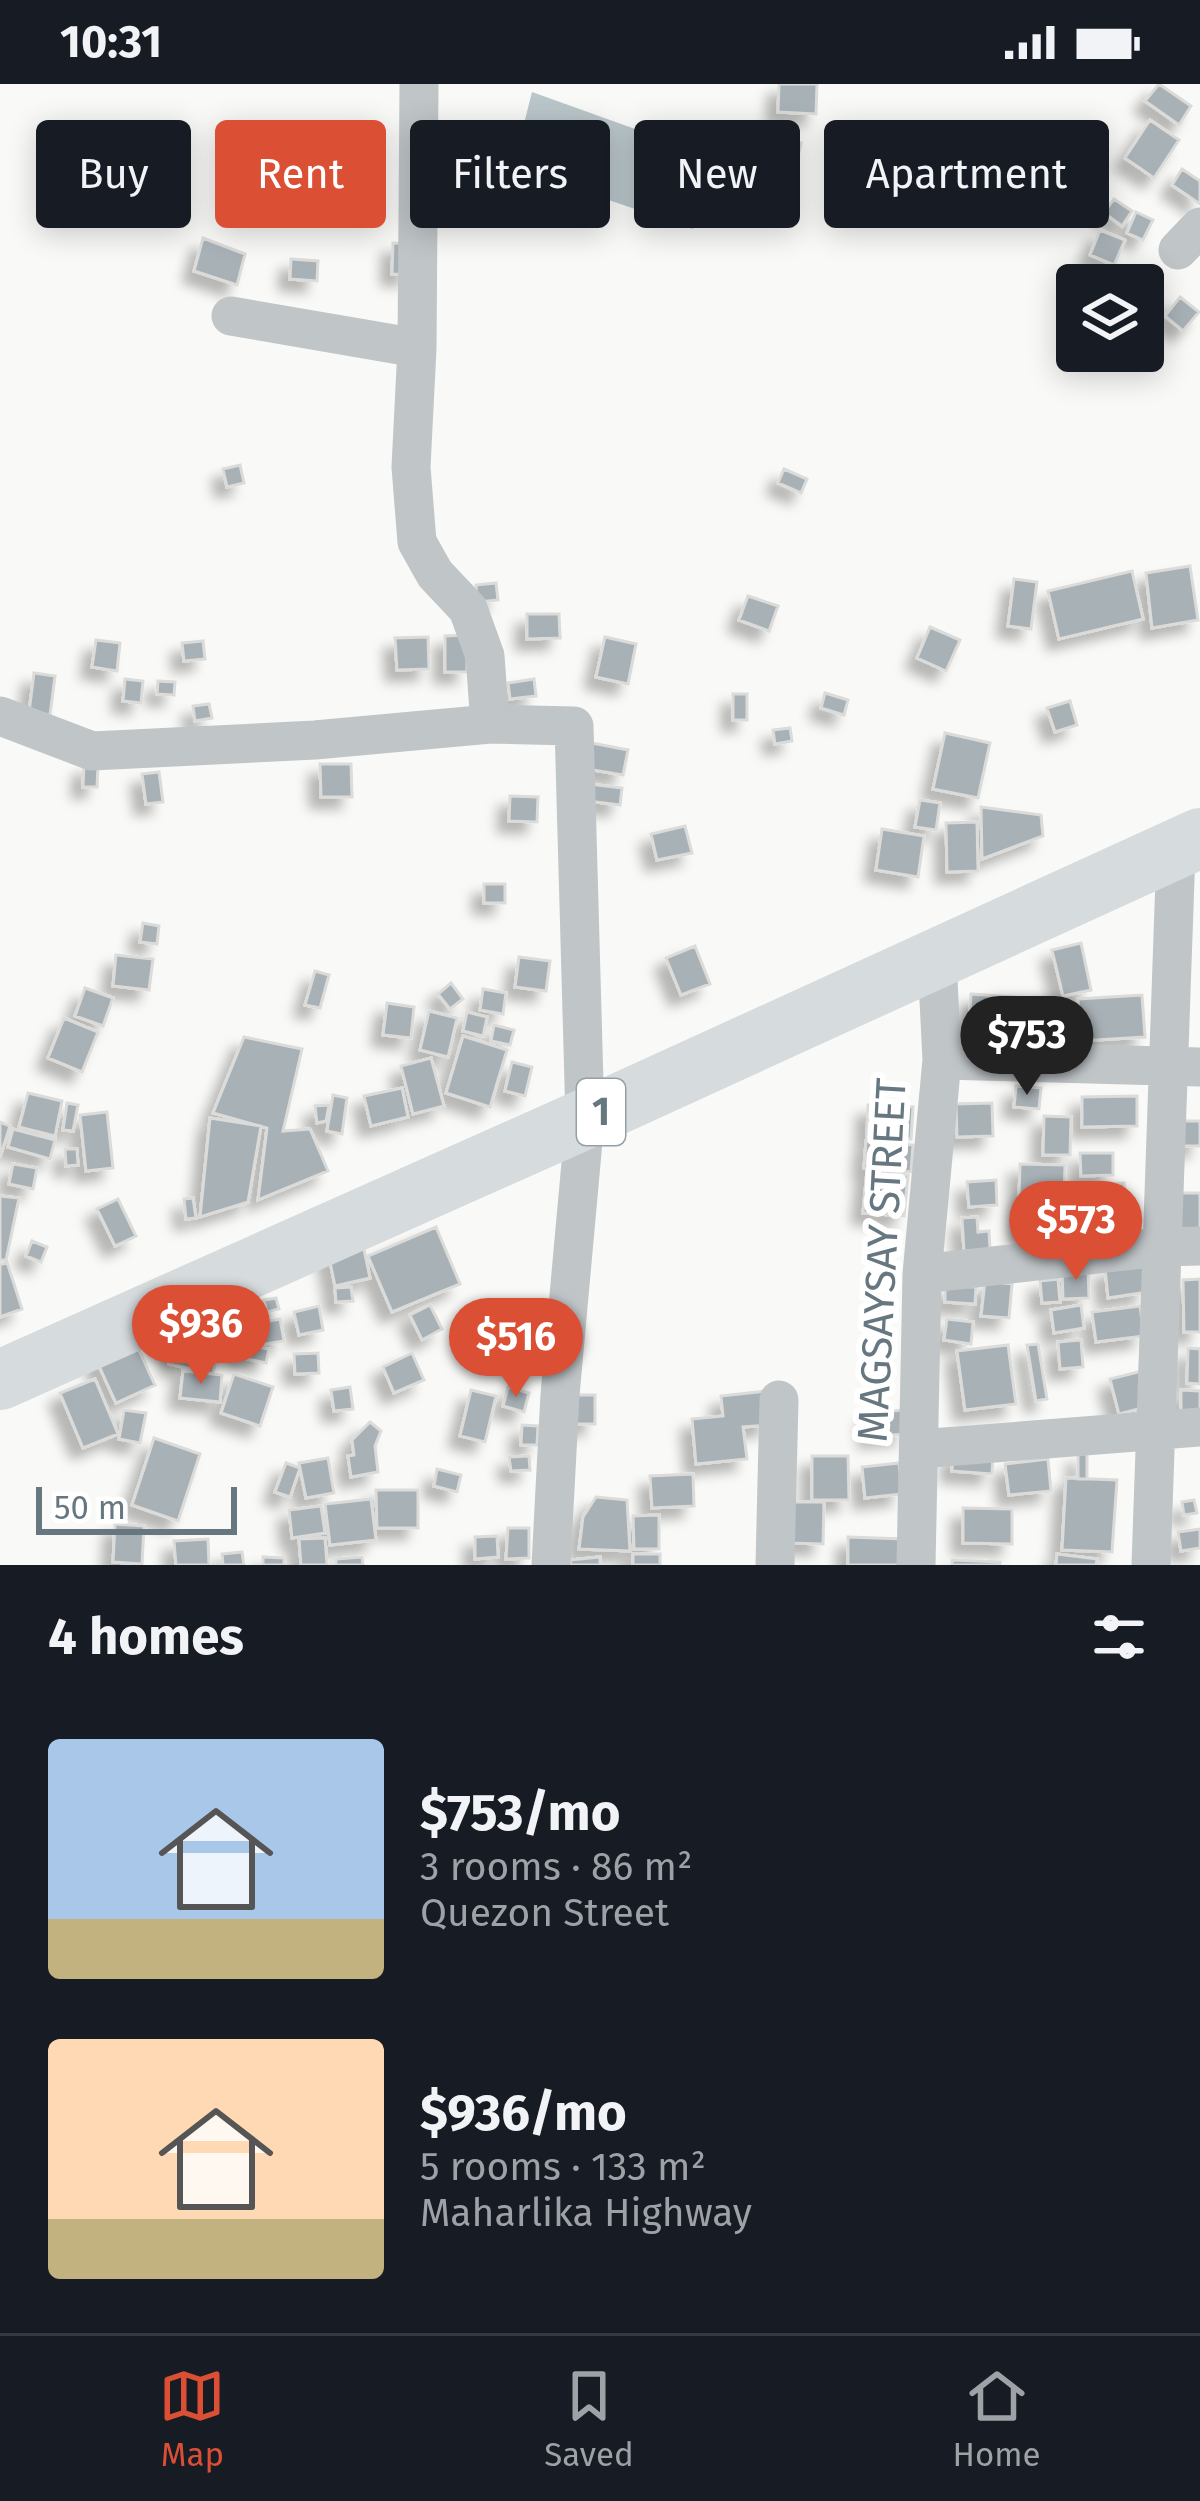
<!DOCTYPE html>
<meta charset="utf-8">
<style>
body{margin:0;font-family:"Fira Sans",sans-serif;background:#20242c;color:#f1f3f6;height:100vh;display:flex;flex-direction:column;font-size:45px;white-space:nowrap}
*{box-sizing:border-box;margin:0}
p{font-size:39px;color:#9ea1a6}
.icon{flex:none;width:66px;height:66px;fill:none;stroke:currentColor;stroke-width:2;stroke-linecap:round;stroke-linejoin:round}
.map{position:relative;height:1481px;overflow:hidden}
.details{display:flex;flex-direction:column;background:#171b24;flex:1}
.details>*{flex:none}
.guide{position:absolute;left:36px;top:36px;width:1128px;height:108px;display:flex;gap:24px}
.buttons{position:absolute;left:1056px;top:180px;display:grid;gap:24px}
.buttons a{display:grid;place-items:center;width:108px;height:108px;border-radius:12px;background:#171b24;box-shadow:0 6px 30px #0003;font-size:60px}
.scale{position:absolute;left:36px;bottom:30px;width:201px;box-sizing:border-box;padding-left:12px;border:6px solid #667780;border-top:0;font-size:33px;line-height:42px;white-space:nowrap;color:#667780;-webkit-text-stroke:9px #fff;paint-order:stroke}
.price{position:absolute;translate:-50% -102px;padding:0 27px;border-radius:42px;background:#db4f35;color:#fff;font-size:39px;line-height:78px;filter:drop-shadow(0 3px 6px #0008)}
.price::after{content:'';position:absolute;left:50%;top:72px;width:36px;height:27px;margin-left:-18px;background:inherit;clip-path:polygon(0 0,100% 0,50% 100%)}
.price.selected{background:#222;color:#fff}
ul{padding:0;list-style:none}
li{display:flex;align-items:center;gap:36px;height:300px;padding:0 48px}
li span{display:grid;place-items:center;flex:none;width:336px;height:240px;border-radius:12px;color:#555}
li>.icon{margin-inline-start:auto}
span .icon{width:144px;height:144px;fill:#fffc;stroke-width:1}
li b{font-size:51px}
h2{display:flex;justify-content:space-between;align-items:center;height:144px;padding:0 48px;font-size:51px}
.chip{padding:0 42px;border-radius:12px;background:#171b24;box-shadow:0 6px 30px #0003;font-size:42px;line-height:108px}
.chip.selected{background:#db4f35;color:#fff}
.status{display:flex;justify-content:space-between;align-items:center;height:84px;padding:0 60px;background:#171b24;direction:ltr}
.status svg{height:33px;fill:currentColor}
.dock{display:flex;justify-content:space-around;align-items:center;height:168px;border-top:3px solid #363941;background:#171b24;font-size:33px;color:#9ea1a6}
.dock a{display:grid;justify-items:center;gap:6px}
.dock .selected{color:#db4f35}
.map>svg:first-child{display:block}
.water{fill:#bac6ca}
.building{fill:#a8b1b6;stroke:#dbdbd9;stroke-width:3;filter:url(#shadow)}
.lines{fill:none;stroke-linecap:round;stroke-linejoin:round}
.minor{stroke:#c0c5c8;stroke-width:39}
.highway{stroke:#d6dbde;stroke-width:60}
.labels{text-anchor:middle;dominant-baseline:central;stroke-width:12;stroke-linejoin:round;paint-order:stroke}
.shield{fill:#fff;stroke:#94a0a6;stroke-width:3}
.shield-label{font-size:39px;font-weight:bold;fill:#667780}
.street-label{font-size:42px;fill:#667780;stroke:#fff}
</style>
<div class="status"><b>10:31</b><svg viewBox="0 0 49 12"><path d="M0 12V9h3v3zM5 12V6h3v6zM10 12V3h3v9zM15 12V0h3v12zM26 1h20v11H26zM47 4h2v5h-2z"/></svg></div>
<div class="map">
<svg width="1200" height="1481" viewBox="0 0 1200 1481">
<defs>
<filter id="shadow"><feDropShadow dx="-11" dy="11" stdDeviation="6" flood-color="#0004"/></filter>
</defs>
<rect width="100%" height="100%" fill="#f9f9f7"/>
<path class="water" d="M532,8L727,78L693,145L513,83Z"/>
<path class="building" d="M779,0H817L816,30L778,28Z
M1159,0L1191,22L1179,41L1145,17Z
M1150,36L1179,56L1154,94L1125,74Z
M777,55L801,59L795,86L772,81Z
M1182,85L1200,97V120L1172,101Z
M1114,115L1132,127L1122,142L1104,129Z
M1136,128L1153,136L1143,156L1127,149Z
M1100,146L1125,156L1114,181L1090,171Z
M203,154L245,170L237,201L194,187Z
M393,159L411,160L410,191L392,190Z
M291,175L318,177L317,197L290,195Z
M1120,188L1134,198L1132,201H1112Z
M1180,213L1199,228L1183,247L1165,232Z
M1143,232L1159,243L1144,266L1143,265Z
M240,381L244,399L227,403L223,385Z
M784,385L807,395L801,409L778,399Z
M1190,482L1198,536L1152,544L1146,489Z
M1132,487L1143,535L1059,555L1048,507Z
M1014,495L1037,498L1031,545L1008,542Z
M496,499L498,516L477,518L476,501Z
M748,512L778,522L769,547L739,536Z
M527,530H559L560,554L527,555Z
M930,543L960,556L946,587L917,574Z
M467,551V588H445V552Z
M428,553L429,585L397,586L395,554Z
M605,553L636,560L628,600L596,593Z
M96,556L120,559L117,587L92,583Z
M203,557L205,575L184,577L182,559Z
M34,589L55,592L50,631L29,628Z
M125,595L143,597L141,619L123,617Z
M534,595L536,612L510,615L508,599Z
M158,597L175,598L174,611L157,610Z
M825,609L848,616L844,631L821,624Z
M733,610H747V636H733Z
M1070,617L1077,641L1055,648L1047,624Z
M209,620L212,634L195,637L193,622Z
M790,644L792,657L775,660L773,646Z
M945,649L990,659L978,714L933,705Z
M592,659L628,666L623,691L587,685Z
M320,680H351L352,713H321Z
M84,681H98L97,703H83Z
M159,688L163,718L146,720L142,690Z
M589,700L622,704L620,721L588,717Z
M510,712L538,713L537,738L509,737Z
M920,716L940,719L936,746L915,743Z
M981,723L1041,731L1043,752L982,775Z
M977,738L978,787L947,788L946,739Z
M685,742L692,769L657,776L651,750Z
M882,745L924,752L918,793L876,786Z
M484,800H505V819H484Z
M143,839L159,842L157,860L140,858Z
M1081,859L1091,906L1063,912L1052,866Z
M695,862L710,900L681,911L666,874Z
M116,871L153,875L149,906L113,902Z
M519,873L550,877L546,907L515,903Z
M315,887L329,891L320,924L305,921Z
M451,899L463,915L450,925L438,910Z
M85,904L113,914L103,942L75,932Z
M483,905L506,909L503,930L480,926Z
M971,910L1026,914L1023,960L968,956Z
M1142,911L1145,953L1080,957L1078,915Z
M387,919L414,923L411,954L383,951Z
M429,927L457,934L448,973L420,966Z
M467,928L487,933L483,952L463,947Z
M64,934L98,948L82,988L48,974Z
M494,941L514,946L510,961L491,957Z
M463,952L507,966L490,1023L446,1009Z
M244,953L302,965L283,1047L310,1045L328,1087L258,1116L267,1044L213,1029Z
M431,974L444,1022L413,1030L401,982Z
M512,978L532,983L525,1012L505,1007Z
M1016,1002L1041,1004L1039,1025L1014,1023Z
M402,1004L408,1033L371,1042L364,1012Z
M28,1009L62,1017L55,1052L19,1043Z
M333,1011L347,1014L342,1050L327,1047Z
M1137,1012V1042L1082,1043V1013Z
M67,1019L78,1021L73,1047L63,1046Z
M992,1019L993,1052L957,1053L956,1020Z
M329,1021L326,1037L317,1039L315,1022Z
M868,1021L913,1023L911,1055L867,1053Z
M107,1028L113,1084L86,1087L80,1031Z
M1044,1032L1071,1033L1070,1071H1043Z
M210,1034L261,1042L248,1118L200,1133Z
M1180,1037H1200V1062H1181Z
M0,1038L10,1042L0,1073Z
M13,1045L55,1056L50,1075L8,1063Z
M866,1057L913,1061L911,1088L864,1084Z
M65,1065H77L78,1081L66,1082Z
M1080,1069H1113V1091L1081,1092Z
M13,1080L37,1084L33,1105L9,1100Z
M1020,1080L1065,1081L1063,1151L1018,1150Z
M867,1087L908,1091L904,1132L863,1129Z
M996,1096L997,1121L969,1123L967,1098Z
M1124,1099L1125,1120L1105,1122L1104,1100Z
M1173,1109H1200V1152L1172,1151Z
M0,1112L19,1114L6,1176H0Z
M193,1114L196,1134L186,1135L184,1115Z
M118,1115L136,1152L115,1162L97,1125Z
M977,1133L978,1148L989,1147L990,1166L964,1167L962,1134Z
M436,1143L460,1200L392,1228L368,1172Z
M362,1156L370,1194L335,1202L327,1163Z
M32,1157L47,1163L41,1178L26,1172Z
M7,1178L22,1225L0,1233V1181Z
M1143,1179L1147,1208L1108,1214L1105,1184Z
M1088,1183L1089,1214L1063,1215L1062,1184Z
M1058,1195L1060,1218L1042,1219L1040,1197Z
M1200,1195V1248H1184L1183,1196Z
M985,1197L1012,1200L1009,1234L981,1232Z
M245,1201L262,1250L215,1264L198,1220Z
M945,1202L976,1203L975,1220L945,1218Z
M351,1203L353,1217L336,1218L335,1204Z
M276,1214L279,1225L267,1228L264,1216Z
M430,1221L442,1245L422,1256L410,1231Z
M1081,1221L1084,1244L1054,1249L1051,1226Z
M319,1222L323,1246L299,1251L294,1228Z
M1140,1222L1144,1252L1096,1258L1092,1228Z
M280,1235L284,1257L259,1261L258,1253L265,1252L263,1238Z
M947,1235L973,1238L971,1260L944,1256Z
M133,1253L155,1301L116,1319L94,1271Z
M1081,1256L1083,1283L1060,1285L1058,1258Z
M174,1257L218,1266L213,1290L169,1280Z
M1038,1260L1047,1315L1036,1317L1027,1261Z
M244,1261L269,1265L266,1279L234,1272Z
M1008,1261L1016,1320L965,1326L957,1267Z
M1188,1264L1200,1265V1300L1187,1299Z
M318,1269L319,1289L295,1290L294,1270Z
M412,1269L424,1296L394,1309L383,1283Z
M183,1287L222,1291L220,1318L180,1314Z
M1142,1287L1150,1322L1119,1330L1110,1295Z
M234,1290L273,1303L260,1342L221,1329Z
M95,1295L118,1350L83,1364L60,1309Z
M350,1303L353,1325L334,1327L331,1306Z
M508,1303L529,1309L524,1328L503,1322Z
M471,1306L496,1312L485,1358L460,1352Z
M1181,1306L1200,1307V1331L1181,1330Z
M767,1307L770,1341L743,1343L747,1375L696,1380L692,1335L723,1332L721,1312Z
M569,1311H595V1340H569Z
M124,1326L146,1329L140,1359L119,1355Z
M903,1326L905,1350L870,1353L868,1329Z
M370,1338L381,1347L375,1362L378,1388L351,1393L348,1372L354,1371L352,1356Z
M522,1341L538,1342L537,1361H521Z
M154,1354L200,1370L178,1437L132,1421Z
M953,1368L993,1371L992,1390L952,1387Z
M1078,1370H1087V1395H1078Z
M529,1372L530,1386L511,1387L509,1373Z
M812,1372H848L849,1416H812Z
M328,1374L334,1409L306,1414L299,1379Z
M1048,1375L1051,1407L1009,1411L1005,1380Z
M286,1379L300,1384L290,1413L275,1408Z
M899,1379L902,1410L865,1414L862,1383Z
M437,1385L461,1391L457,1408L434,1402Z
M693,1390L694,1422L652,1424L650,1392Z
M1066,1394L1117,1396L1112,1468L1062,1466Z
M376,1406H418V1444H377Z
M596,1413L627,1416L630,1467L579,1465L583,1433Z
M371,1415L376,1456L330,1461L325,1420Z
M1194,1416L1197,1429L1184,1431L1182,1418Z
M790,1418H824L823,1460L790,1459Z
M321,1422L325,1449L292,1454L289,1426Z
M963,1424L1012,1425V1460L963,1459Z
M659,1431V1465H634L633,1432Z
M115,1440L144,1442L142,1480L113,1478Z
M508,1444H529V1474L506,1475Z
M1200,1445V1464L1181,1467L1178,1448Z
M497,1452L498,1473L475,1475V1453Z
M848,1453L904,1455V1481H848Z
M325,1454L327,1481H301L299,1455Z
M208,1455L209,1481H176L174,1457Z
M242,1468L244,1481H216L223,1480L222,1470Z
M633,1470H660V1481H633Z
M1057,1470L1097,1475L1096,1481H1056Z
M263,1473L284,1474V1481H263Z
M362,1473L363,1481H336V1475Z
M600,1473V1481H571L570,1476Z
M952,1476L1000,1478V1481H952Z"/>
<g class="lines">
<path class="minor" d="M419,0L417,264L411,383L417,458L435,490L468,525L485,572L490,640
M1178,166L1200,143
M231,232L417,264
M0,632L92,667L315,656L490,640L574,642L585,1035L560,1311L551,1481
M942,976L1200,983
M922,1190L1160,1163L1200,1162
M919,1365L1200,1343
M775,1481L779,1316
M916,1481L922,1190L942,976L937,876
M1151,1481L1176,766"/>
<path class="highway" d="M0,1296L585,1035L1200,754"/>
</g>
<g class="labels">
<rect class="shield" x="577" y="995" width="48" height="66" rx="9"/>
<g class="shield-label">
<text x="601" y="1028">1</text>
</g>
<g class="street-label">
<text transform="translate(882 1176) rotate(-87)">MAGSAYSAY STREET</text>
</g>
</g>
</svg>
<div class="buttons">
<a><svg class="icon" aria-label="layers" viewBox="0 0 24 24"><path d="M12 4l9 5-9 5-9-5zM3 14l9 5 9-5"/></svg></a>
</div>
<div class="scale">50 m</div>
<b class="price selected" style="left:1027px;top:1014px">$753</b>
<b class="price" style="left:1076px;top:1199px">$573</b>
<b class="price" style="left:201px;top:1303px">$936</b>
<b class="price" style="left:516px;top:1316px">$516</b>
<div class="guide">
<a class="chip">Buy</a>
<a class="chip selected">Rent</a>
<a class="chip">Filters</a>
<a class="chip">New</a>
<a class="chip">Apartment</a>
</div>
</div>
<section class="details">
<h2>4 homes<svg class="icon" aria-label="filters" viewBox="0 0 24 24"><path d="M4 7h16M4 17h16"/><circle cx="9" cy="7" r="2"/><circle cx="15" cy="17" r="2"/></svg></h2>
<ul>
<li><span style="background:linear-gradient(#a9c7e8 75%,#c2b280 0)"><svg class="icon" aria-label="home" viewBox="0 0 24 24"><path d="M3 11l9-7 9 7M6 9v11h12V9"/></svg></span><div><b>$753/mo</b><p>3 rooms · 86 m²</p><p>Quezon Street</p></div></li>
<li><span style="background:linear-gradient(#ffd9b3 75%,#c2b280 0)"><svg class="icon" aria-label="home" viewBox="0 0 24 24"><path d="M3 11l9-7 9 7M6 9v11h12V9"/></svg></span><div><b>$936/mo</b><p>5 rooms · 133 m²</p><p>Maharlika Highway</p></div></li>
</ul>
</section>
<nav class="dock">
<a class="selected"><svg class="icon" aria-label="map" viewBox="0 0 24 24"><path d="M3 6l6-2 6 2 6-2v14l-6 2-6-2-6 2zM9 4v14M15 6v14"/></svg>Map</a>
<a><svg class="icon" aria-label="saved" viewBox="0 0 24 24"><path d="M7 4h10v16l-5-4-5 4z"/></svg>Saved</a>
<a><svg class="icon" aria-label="home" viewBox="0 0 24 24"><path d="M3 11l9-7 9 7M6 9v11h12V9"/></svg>Home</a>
</nav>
